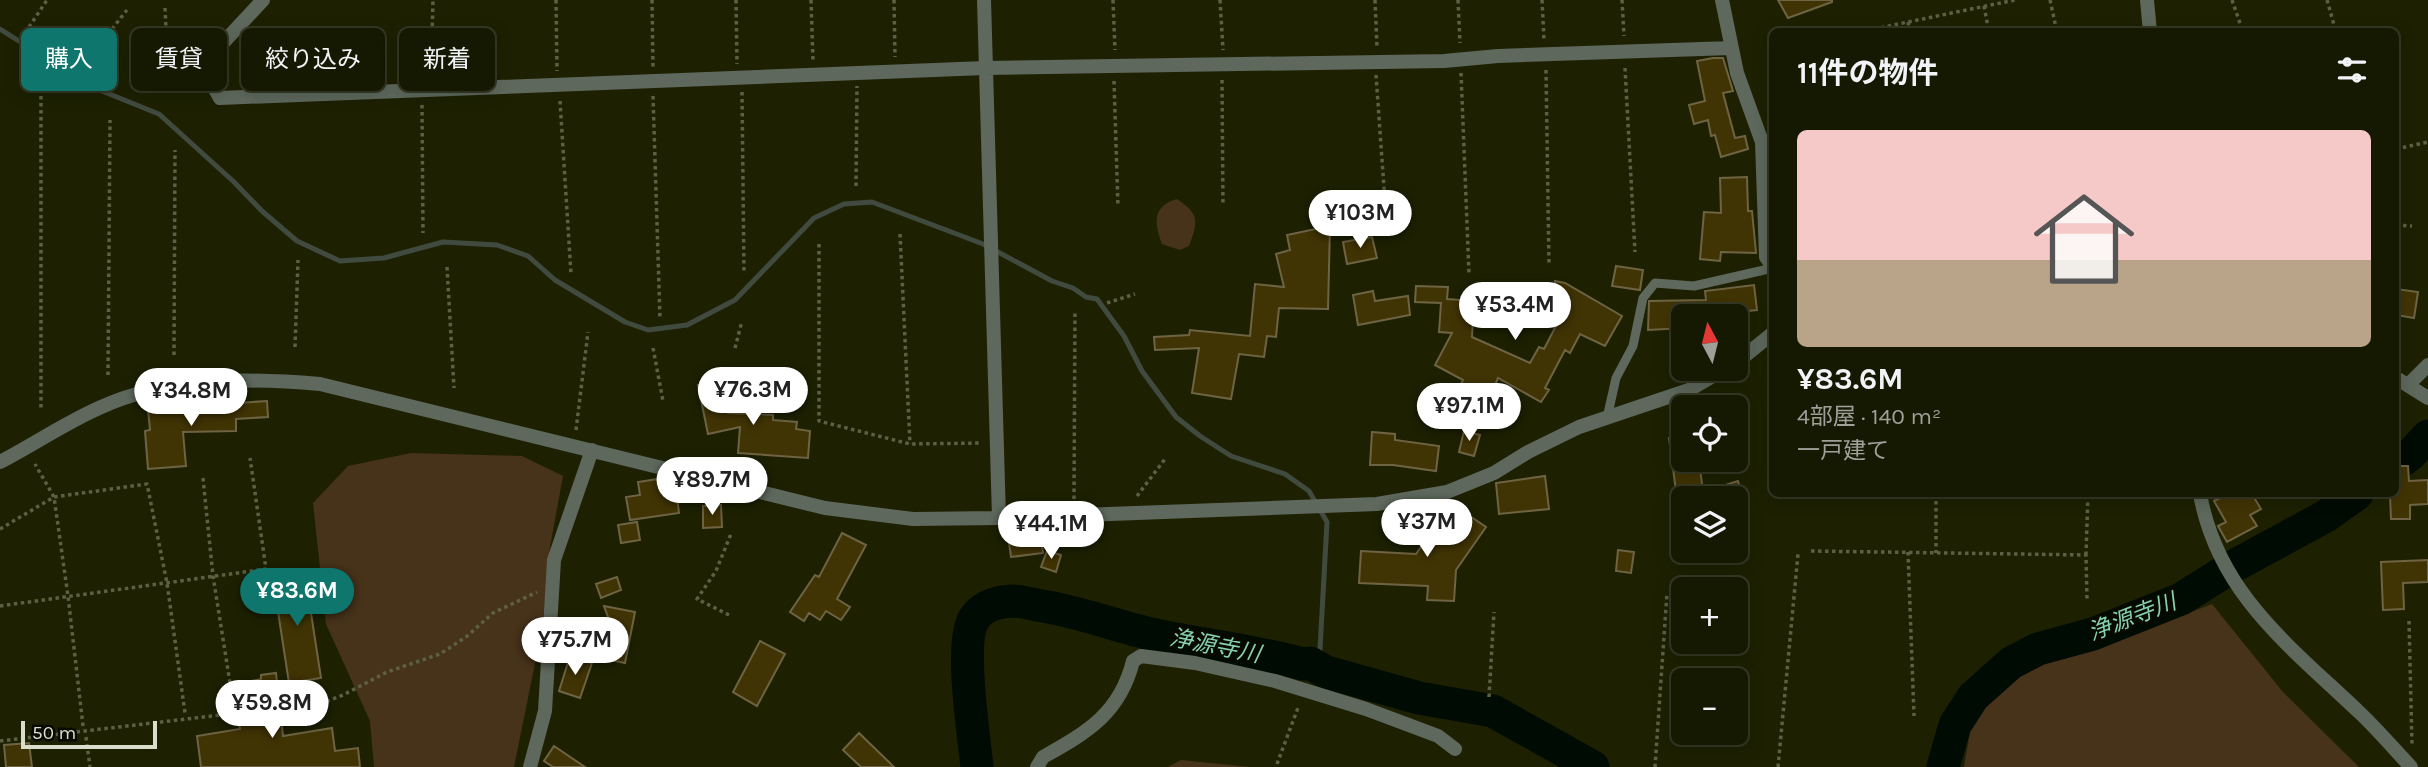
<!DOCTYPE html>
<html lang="ja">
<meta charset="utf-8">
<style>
body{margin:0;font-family:Karla,"Noto Sans JP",sans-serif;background:#232611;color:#f1f3f6;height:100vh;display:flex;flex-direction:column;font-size:26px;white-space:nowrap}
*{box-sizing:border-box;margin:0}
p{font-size:23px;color:#9ea099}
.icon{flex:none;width:38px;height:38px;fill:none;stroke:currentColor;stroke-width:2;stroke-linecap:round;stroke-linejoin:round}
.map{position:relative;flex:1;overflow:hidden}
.details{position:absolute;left:1769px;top:28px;width:630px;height:469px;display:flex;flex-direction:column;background:#161902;border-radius:10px;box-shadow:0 4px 18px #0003,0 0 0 2px #353824}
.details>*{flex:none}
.guide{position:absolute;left:21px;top:28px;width:665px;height:63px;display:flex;gap:14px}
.needle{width:46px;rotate:353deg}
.buttons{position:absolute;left:1671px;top:304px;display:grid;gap:14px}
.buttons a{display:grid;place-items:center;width:77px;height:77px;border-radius:10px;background:#161902;box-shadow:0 4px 18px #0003,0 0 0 2px #353824;font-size:35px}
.scale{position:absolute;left:21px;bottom:18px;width:136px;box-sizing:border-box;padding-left:7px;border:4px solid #d9ddcb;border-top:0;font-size:19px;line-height:24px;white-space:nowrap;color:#d9ddcb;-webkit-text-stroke:5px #080901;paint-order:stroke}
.price{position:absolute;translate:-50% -60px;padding:0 16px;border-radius:24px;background:#fff;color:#222;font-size:23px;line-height:46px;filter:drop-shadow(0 2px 4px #0008)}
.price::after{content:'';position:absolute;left:50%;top:42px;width:21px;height:16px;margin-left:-10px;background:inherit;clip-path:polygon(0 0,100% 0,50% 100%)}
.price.current{background:#0f766e;color:#fff}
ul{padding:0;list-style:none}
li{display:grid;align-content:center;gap:14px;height:371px;padding:0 28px}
li span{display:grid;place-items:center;height:217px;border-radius:10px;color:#555}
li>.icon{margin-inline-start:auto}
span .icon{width:126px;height:126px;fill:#fffc;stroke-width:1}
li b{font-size:30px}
h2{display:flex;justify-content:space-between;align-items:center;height:84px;padding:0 28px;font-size:30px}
.tag{padding:0 24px;border-radius:10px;background:#161902;box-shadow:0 4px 18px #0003,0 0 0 2px #353824;font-size:24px;line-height:63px}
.tag.current{background:#0f766e;color:#fff}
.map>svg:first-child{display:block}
.green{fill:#47321a}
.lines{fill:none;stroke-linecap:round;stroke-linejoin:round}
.stream{stroke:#414a3f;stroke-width:5}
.river{stroke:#000b03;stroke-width:33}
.building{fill:#413404;stroke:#6e6443;stroke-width:2}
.path{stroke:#5c6045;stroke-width:3.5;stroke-dasharray:3.5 3.5;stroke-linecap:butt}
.service{stroke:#5e685c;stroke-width:9}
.minor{stroke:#5e685c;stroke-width:14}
.tertiary{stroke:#5e685c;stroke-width:14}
.labels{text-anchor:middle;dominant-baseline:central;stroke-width:6;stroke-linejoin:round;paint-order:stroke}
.water-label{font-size:23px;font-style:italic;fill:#84d1ac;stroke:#080901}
</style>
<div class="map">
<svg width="2428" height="767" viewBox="0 0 2428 767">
<rect width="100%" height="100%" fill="#1d2102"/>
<path class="green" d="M1177,199C1200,214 1198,222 1189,246L1180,250L1162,244C1154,223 1152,206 1177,199Z
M411,453L522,456L563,476L550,547L542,629L514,767H374L370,721L326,624L313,503L348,466Z
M2212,604L2283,692L2359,767H1964L1975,702L2060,652L2155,626Z
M1181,760L1250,767H1168Z"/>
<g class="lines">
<path class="stream" d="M0,29L92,87L159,114L234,182L262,211L297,241L340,261L384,258L443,242L497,245L528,256L555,280L625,322L648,330L687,325L735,300L814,218L844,204L872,202L983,244L1052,281L1073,288L1086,297L1097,299L1124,336L1142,371L1176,417L1200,436L1231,456L1285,474L1309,491L1327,522L1319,667"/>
<path class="river" d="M2396,465L2411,454L2428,436
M977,767C974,737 959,642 974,619C982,606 997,602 1011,601C1020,601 1029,603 1037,605C1077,611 1113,625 1151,634C1202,645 1253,650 1303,664L1310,663L1326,672L1419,698L1493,711L1593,767
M1943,767L1955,725L1973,697L2011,663L2038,649L2093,634L2181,599L2232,567L2326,516L2357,494"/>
</g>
<path class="building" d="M1778,0H1832V2L1788,18Z
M1713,58H1723L1733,91L1723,93L1735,138L1745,136L1748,149L1721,157L1715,135L1711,136L1708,120L1694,124L1689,105L1705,101L1697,61Z
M1747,177L1748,211H1752L1756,253L1721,252L1720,261L1700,259L1704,212L1721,213L1720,178Z
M1330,226L1328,309L1279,308L1276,337L1267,336L1264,357L1239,354L1231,399L1192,393L1199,348L1155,350L1154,337L1189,335L1190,330L1250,336L1255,284L1284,287L1276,254L1290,250L1287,235Z
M1372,237L1377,258L1347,264L1343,242Z
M1616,266L1643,270L1640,290L1612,286Z
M1555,281L1565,283L1622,316L1605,346L1580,334L1570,353L1565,350L1545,388L1549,390L1541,402L1498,378L1489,399L1460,386L1463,380L1435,365L1452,333L1439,332L1441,303L1415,302L1416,286L1448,287L1447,299L1474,301L1472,337L1530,363L1539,347L1544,349L1557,324L1555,323L1563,305L1552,303Z
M1754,285L1757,310L1684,317V328L1648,330L1649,301L1706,300L1705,291Z
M2396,289L2418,292L2414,318L2396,315Z
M1373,291L1375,301L1408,296L1410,315L1358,325L1353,295Z
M721,380L728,413L773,415V420L797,422L796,429L810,431L808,458L738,453L740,427L708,434L698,385Z
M267,401L268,417L236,419V431L183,432L186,466L148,469L145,431L150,430L148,409Z
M1464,431L1480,435L1474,456L1459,452Z
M1372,432L1395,434V440L1439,446L1436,471L1393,465H1370Z
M1684,436V460H1699L1703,492L1738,481L1743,499H1677L1669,438Z
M2396,466H2408L2409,481L2428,480V504L2410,505V519H2391L2390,494H2396Z
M1545,476L1549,509L1499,514L1496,483Z
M658,479L660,491L676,489L679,513L630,520L626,497L640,495L638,482Z
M2228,494H2252L2261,509L2250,515L2257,526L2227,542L2218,526L2226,522L2214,501Z
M721,505L722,527L703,528V506Z
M1455,506L1486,527L1456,570L1454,601L1427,600L1428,586L1359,583L1361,551L1416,554L1439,521L1443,524Z
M637,522L640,540L621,543L618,525Z
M1040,532L1043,553L1011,557L1008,536Z
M842,533L866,545L837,599L850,607L841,620L826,611L820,620L809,613L804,621L790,612L815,575L819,577Z
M1618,550L1634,552L1631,573L1616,571Z
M1047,551L1061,555L1056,572L1041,567Z
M2428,560V582L2403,583L2404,609L2383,610L2381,562Z
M305,574L321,678L289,683L273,579Z
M617,577L621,590L601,598L596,584Z
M604,606L635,612L625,663L592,656L599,623L611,625Z
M760,641L785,654L757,706L733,692Z
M570,656L592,663L580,698L559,691Z
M276,673L283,736L332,728L335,751L358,748L360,767H201L197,736L240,729L239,723L256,721L251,681L261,679V675Z
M859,733L894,767H861L843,750Z
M29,743L32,767H6L4,745Z
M554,746L585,767H553L544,761Z"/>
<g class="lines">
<path class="path" d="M556,0L557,71
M652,0L653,68
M736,0L737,64
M811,0L813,61
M894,0L895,57
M1113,0L1115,50
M1220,0L1223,50
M1375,0L1377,47
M1458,0L1460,43
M1542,0L1544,40
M1622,0L1624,36
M2050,0L2057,32
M2232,0L2243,32
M2327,0L2336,32
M1984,6L1989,32
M165,8L167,49
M1908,22L1910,32
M29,27L47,0
M1874,29L2015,0
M86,62L127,10
M1625,68L1635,252
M1546,70L1549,265
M1461,73L1469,274
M431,75L433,0
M1376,75L1386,216
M1222,80L1223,206
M1114,81L1118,207
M41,82V411
M742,92L744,273
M653,96L660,319
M560,101L571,274
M422,105L423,233
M2396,149L2428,142
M856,186L857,86
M2396,225L2412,226
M900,234L910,444
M819,244V421L910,444L981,443
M447,267L454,388
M1107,303L1135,294
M295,347L298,260
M653,348L663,401
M735,348L742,321
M174,355L175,150
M108,375L110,120
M576,430L588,332
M203,478L213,576L230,683
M1936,494V553
M1137,496L1165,459
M1074,499L1075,311
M0,529L54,497L35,464
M1811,551L2086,555L2087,600
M1908,552L1914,716
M2086,555L2088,494
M0,606L266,569L250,458
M729,615L697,599L716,571L731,534
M2409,621L2412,745
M1489,697L1494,612
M83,726L68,596L54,497L147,484L167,583L185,713
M86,737L90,767
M0,741L322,703L343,695L387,672L440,654L466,637L493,613L537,592
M1277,764L1299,705
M1655,767L1667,593
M1778,767L1798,554"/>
<path class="service" d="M1607,418L1616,378L1633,346L1643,298L1655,283L1694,286L1773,268"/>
<path class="minor" d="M263,0L222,44L204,69L220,98L985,68L1444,61L1498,56L1731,48
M984,0L999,518
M1722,0L1737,73L1762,142L1766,257L1773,267
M1736,363L1773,333
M2396,378L2428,398
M2408,385L2428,365
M0,462C33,445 65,423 99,408C168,376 246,378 320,384L825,508L913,519L999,518L1377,504L1447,492L1494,473L1528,452L1579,427L1689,390L1725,369
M530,767L545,711L554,560L592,450
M1037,767L1043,757C1088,732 1120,713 1133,661L1141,656L1195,663L1275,681L1366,709L1438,736L1455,749"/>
<path class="tertiary" d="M2147,0L2150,32
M2200,494C2218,594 2291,647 2360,713C2378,730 2394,749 2411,767"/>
</g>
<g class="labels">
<g class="water-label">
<text transform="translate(2132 617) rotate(-21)">浄源寺川</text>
<text transform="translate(1215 646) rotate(11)">浄源寺川</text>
</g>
</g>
</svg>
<div class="buttons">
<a><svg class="needle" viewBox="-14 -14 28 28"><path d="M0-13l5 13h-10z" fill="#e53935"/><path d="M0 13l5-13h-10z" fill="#9ea099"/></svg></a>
<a><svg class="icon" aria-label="locate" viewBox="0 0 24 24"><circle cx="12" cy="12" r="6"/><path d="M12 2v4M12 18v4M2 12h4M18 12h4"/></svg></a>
<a><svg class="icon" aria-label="layers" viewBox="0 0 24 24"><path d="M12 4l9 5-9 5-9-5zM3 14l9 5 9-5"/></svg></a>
<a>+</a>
<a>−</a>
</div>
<div class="scale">50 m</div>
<b class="price" style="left:1360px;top:250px">¥103M</b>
<b class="price" style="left:1515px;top:342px">¥53.4M</b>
<b class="price" style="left:753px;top:427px">¥76.3M</b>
<b class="price" style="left:191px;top:428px">¥34.8M</b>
<b class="price" style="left:1469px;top:443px">¥97.1M</b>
<b class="price" style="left:712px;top:517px">¥89.7M</b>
<b class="price" style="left:1427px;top:559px">¥37M</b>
<b class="price" style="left:1051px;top:561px">¥44.1M</b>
<b class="price current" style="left:297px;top:628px">¥83.6M</b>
<b class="price" style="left:575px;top:677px">¥75.7M</b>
<b class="price" style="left:272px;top:740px">¥59.8M</b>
<div class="guide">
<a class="tag current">購入</a>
<a class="tag">賃貸</a>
<a class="tag">絞り込み</a>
<a class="tag">新着</a>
</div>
<section class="details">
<h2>11件の物件<svg class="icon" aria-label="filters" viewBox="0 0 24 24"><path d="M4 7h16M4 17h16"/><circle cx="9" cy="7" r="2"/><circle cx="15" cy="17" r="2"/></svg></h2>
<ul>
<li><span style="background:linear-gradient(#f6c9c9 60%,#b9a48a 0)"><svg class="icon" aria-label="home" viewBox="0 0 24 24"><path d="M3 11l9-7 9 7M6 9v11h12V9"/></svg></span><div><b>¥83.6M</b><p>4部屋 · 140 m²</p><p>一戸建て</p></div></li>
</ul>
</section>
</div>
